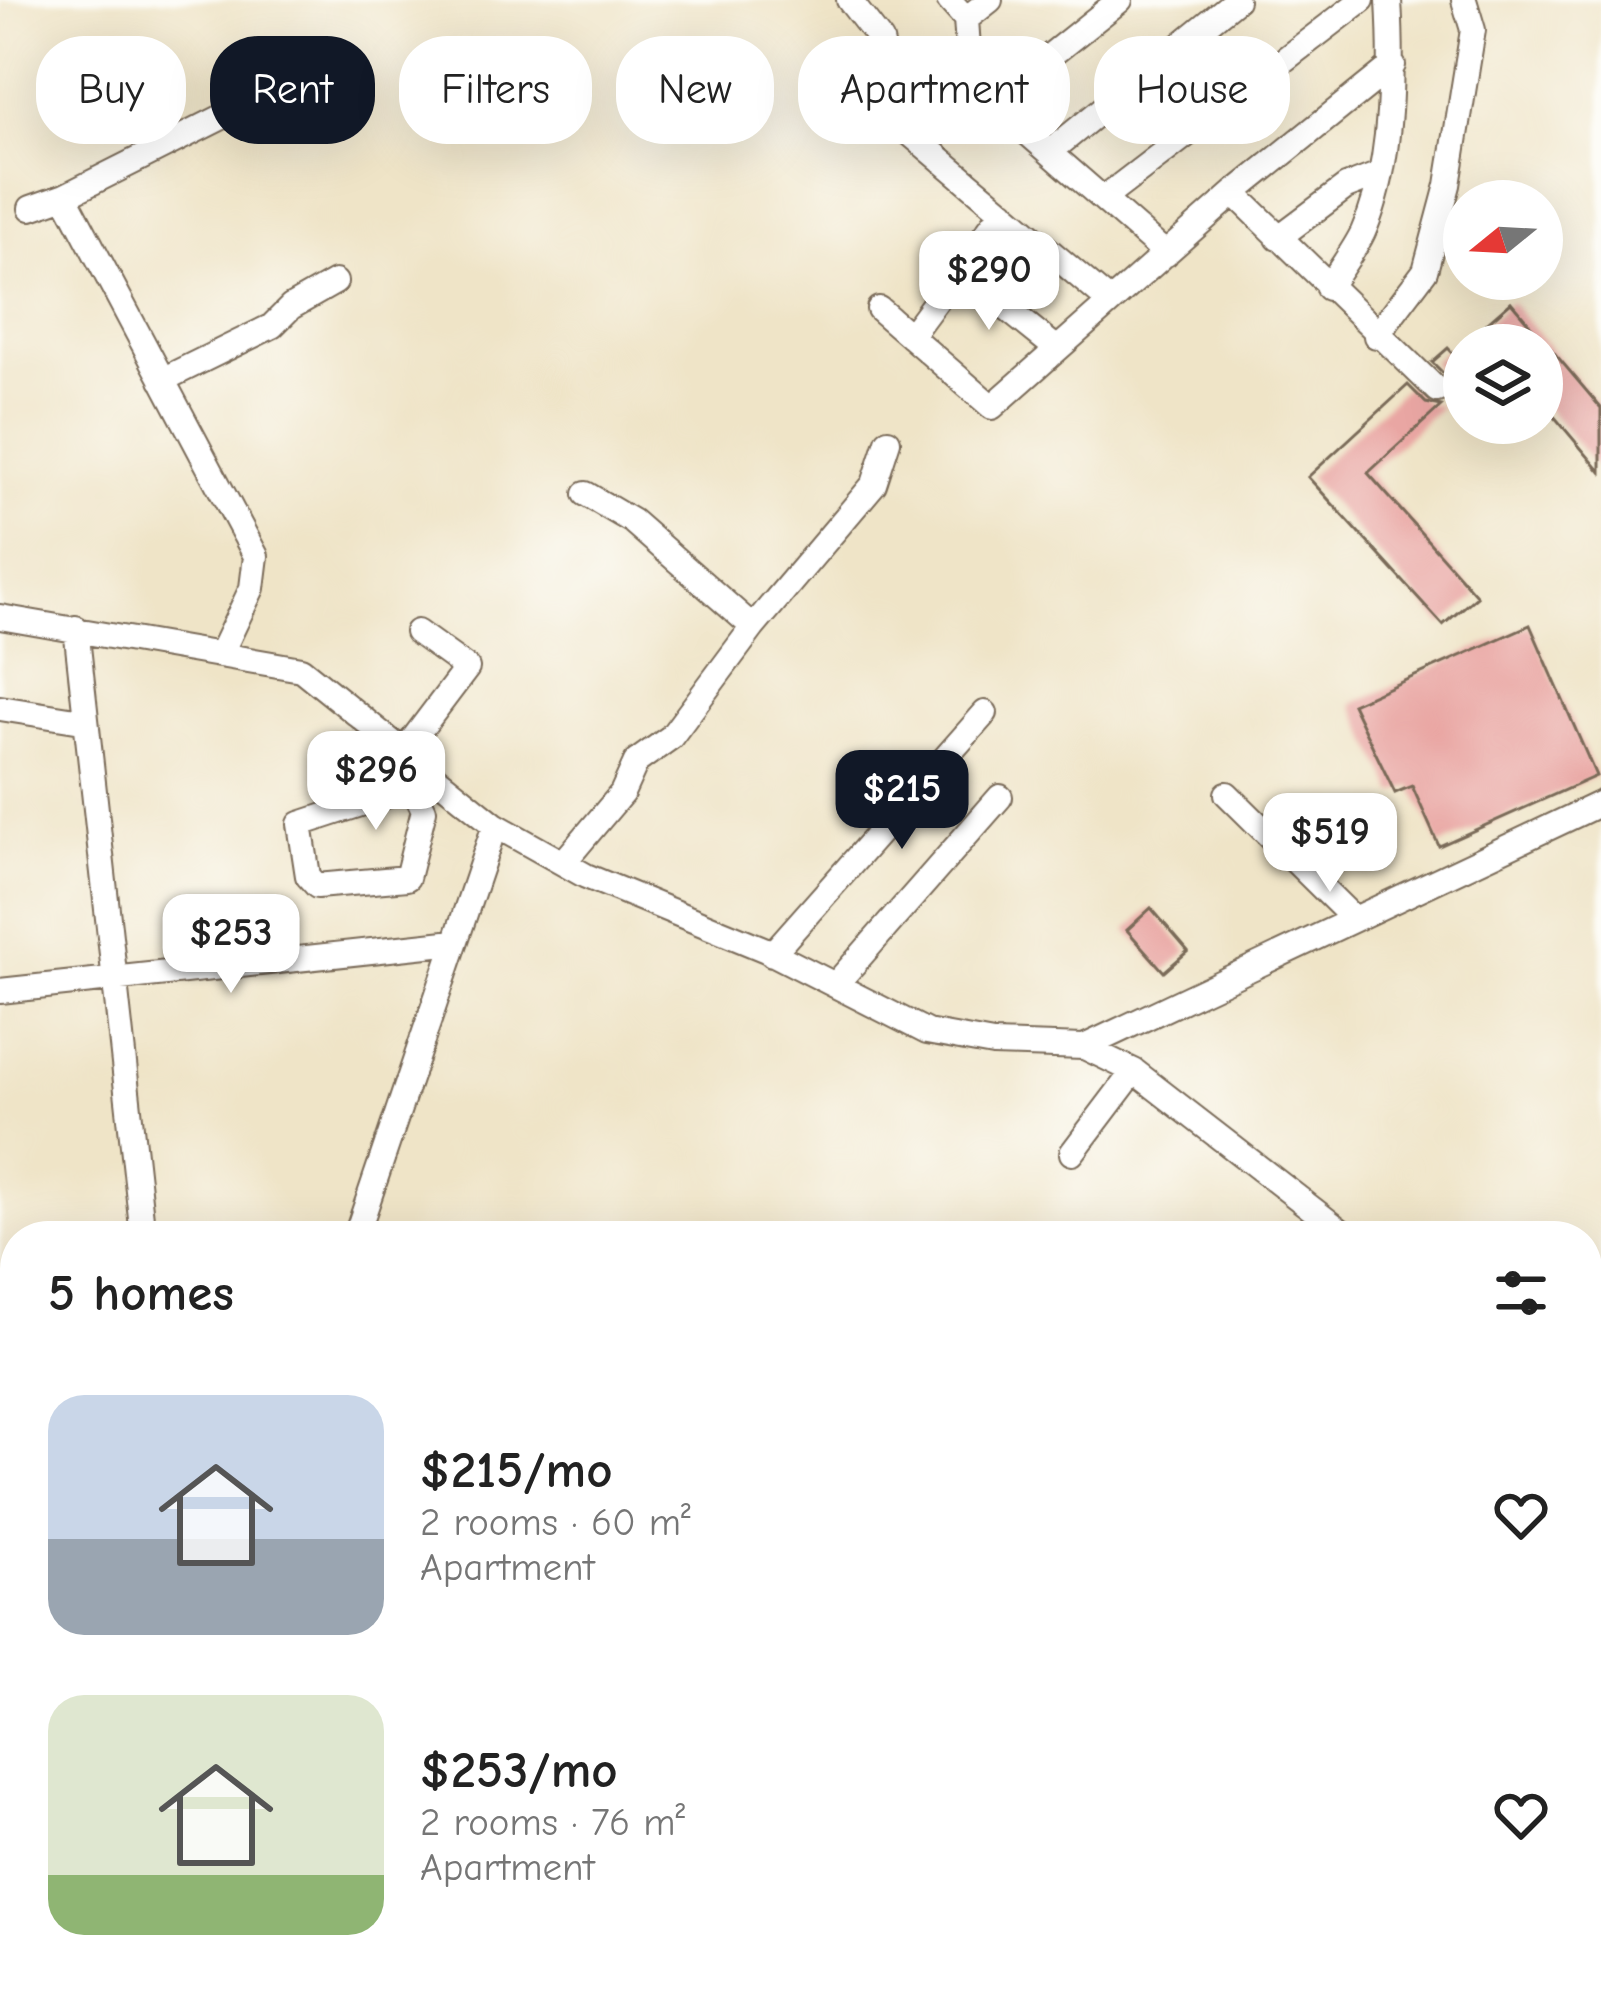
<!DOCTYPE html>
<meta charset="utf-8">
<style>
body{margin:0;font-family:"Comic Neue",sans-serif;background:#f6f6f6;color:#222;height:100vh;display:flex;flex-direction:column;font-size:45px;white-space:nowrap}
*{box-sizing:border-box;margin:0}
p{font-size:39px;color:#767676}
.icon{flex:none;width:66px;height:66px;fill:none;stroke:currentColor;stroke-width:2;stroke-linecap:round;stroke-linejoin:round}
.map{position:relative;flex:1;overflow:hidden}
.details{position:absolute;left:0px;top:1221px;width:1602px;height:771px;display:flex;flex-direction:column;background:#fff;border-radius:48px 48px 0 0;box-shadow:0 12px 48px #0002}
.details>*{flex:none}
.hud{position:absolute;left:36px;top:36px;width:1530px;height:108px;display:flex;gap:24px}
.needle{width:78px;rotate:252deg}
.buttons{position:absolute;left:1443px;top:180px;display:grid;gap:24px}
.buttons a{display:grid;place-items:center;width:120px;height:120px;border-radius:50%;background:#fff;box-shadow:0 12px 48px #0002;font-size:60px}
.price{position:absolute;translate:-50% -102px;padding:0 27px;border-radius:24px;background:#fff;color:#222;font-size:39px;line-height:78px;filter:drop-shadow(0 3px 6px #0008)}
.price::after{content:'';position:absolute;left:50%;top:72px;width:36px;height:27px;margin-left:-18px;background:inherit;clip-path:polygon(0 0,100% 0,50% 100%)}
.price.active{background:#111827;color:#fff}
ul{padding:0;list-style:none}
li{display:flex;align-items:center;gap:36px;height:300px;padding:0 48px}
li span{display:grid;place-items:center;flex:none;width:336px;height:240px;border-radius:36px;color:#555}
li>.icon{margin-inline-start:auto}
span .icon{width:144px;height:144px;fill:#fffc;stroke-width:1}
li b{font-size:51px}
h2{display:flex;justify-content:space-between;align-items:center;height:144px;padding:0 48px;font-size:51px}
.pill{padding:0 42px;border-radius:48px;background:#fff;box-shadow:0 12px 48px #0002;font-size:42px;line-height:108px}
.pill.active{background:#111827;color:#fff}
.map>svg:first-child{display:block}
.building{fill:#e9a6a3}
.lines{fill:none;stroke-linecap:round;stroke-linejoin:round}
.minor-casing{stroke:#7a6b59;stroke-width:28}
.minor{stroke:#fff;stroke-width:24}
</style>
<div class="map">
<svg width="1601" height="1990" viewBox="0 0 1601 1990">
<rect width="100%" height="100%" fill="#fdfcf7"/>
<filter id="ink" filterUnits="userSpaceOnUse"><feTurbulence type="fractalNoise" baseFrequency=".00833" numOctaves="2"/><feDisplacementMap in="SourceGraphic" scale="24" xChannelSelector="R" yChannelSelector="G"/><feConvolveMatrix kernelMatrix="1 2 1 2 8 2 1 2 1" color-interpolation-filters="sRGB"/></filter>
<filter id="wash" filterUnits="userSpaceOnUse"><feTurbulence type="fractalNoise" baseFrequency=".004" numOctaves="4" result="noise"/><feDisplacementMap in="SourceGraphic" scale="48" xChannelSelector="R" yChannelSelector="G"/><feGaussianBlur stdDeviation="2.7" result="paint"/><feColorMatrix in="noise" values="0 0 0 0 0 0 0 0 0 0 0 0 0 0 0 0 0 1.4 0 .05"/><feComposite in="paint" operator="in"/></filter>
<g filter="url(#wash)">
<rect width="100%" height="100%" fill="#efe4c7"/>
<g id="blocks">
<path class="building" d="M1511,302L1601,408V472L1542,402V345H1495L1481,328Z
M1448,348L1464,365V384L1453,395L1449,379L1432,362Z
M1408,385L1426,403L1441,406L1368,473L1477,596L1443,625L1308,477Z
M1530,625L1596,776L1439,846L1412,786L1395,793L1352,704Z
M1151,908L1188,951L1164,972L1127,930Z"/>
</g>
</g>
<g filter="url(#ink)">
<use href="#blocks" fill-opacity="0" stroke="#7a6b59" stroke-width="3"/>
<g class="lines">
<g class="minor-casing">
<path id="minor" d="M849,0L881,41L900,125L1110,302
M949,0L966,19L969,63L992,102L1166,254
M966,19L990,0
M992,102L1120,0
M1051,151L1236,0
M1234,193L1437,390
M65,196L256,556L252,588L220,655
M1104,198L1362,0
M31,208L65,196L240,108
M1278,238L1346,187L1377,175
M959,270L1057,349
M1328,288C1339,270 1354,251 1363,232C1393,166 1393,71 1389,0
M879,309L992,407L1234,193L1393,65
M910,336L1003,211
M1376,336L1425,271L1448,185L1473,30L1464,0
M162,380L272,326L291,307L335,282
M586,494L632,521L753,627
M0,617L301,669L495,825L586,876L766,950L927,1032L993,1044L1084,1047L1134,1071L1347,1236
M76,628L143,1236
M0,708L82,721
M405,750L467,668L417,632
M406,773L424,810L407,878L317,886L308,876L300,824L385,796L415,760
M1227,794L1352,917
M563,863L622,793L636,762L671,737L753,627L874,484L888,441
M772,954L985,713
M836,984L1000,797
M0,991L455,942
M1084,1047L1601,803
M1072,1153L1134,1071
M356,1236L495,825
M0,1289L15,1287
M1587,1345L1601,1329
M0,1476L15,1474
M0,1584L15,1577
M1587,1649L1601,1666
M1173,1977L1176,1990
M1256,1990L1303,1978
M1501,1990L1526,1977"/>
</g>
<use href="#minor" class="minor"/>
</g>
</g>
</svg>
<div class="buttons">
<a><svg class="needle" viewBox="-14 -14 28 28"><path d="M0-13l5 13h-10z" fill="#e53935"/><path d="M0 13l5-13h-10z" fill="#767676"/></svg></a>
<a><svg class="icon" aria-label="layers" viewBox="0 0 24 24"><path d="M12 4l9 5-9 5-9-5zM3 14l9 5 9-5"/></svg></a>
</div>
<b class="price" style="left:989px;top:333px">$290</b>
<b class="price" style="left:376px;top:833px">$296</b>
<b class="price active" style="left:902px;top:852px">$215</b>
<b class="price" style="left:1330px;top:895px">$519</b>
<b class="price" style="left:231px;top:996px">$253</b>
<div class="hud">
<a class="pill">Buy</a>
<a class="pill active">Rent</a>
<a class="pill">Filters</a>
<a class="pill">New</a>
<a class="pill">Apartment</a>
<a class="pill">House</a>
</div>
<section class="details">
<h2>5 homes<svg class="icon" aria-label="filters" viewBox="0 0 24 24"><path d="M4 7h16M4 17h16"/><circle cx="9" cy="7" r="2"/><circle cx="15" cy="17" r="2"/></svg></h2>
<ul>
<li><span style="background:linear-gradient(#c9d6e8 60%,#9aa5b1 0)"><svg class="icon" aria-label="home" viewBox="0 0 24 24"><path d="M3 11l9-7 9 7M6 9v11h12V9"/></svg></span><div><b>$215/mo</b><p>2 rooms · 60 m²</p><p>Apartment</p></div><svg class="icon" aria-label="heart" viewBox="0 0 24 24"><path d="M12 20l-8-8c-3-5 5-10 8-4 3-6 11-1 8 4z"/></svg></li>
<li><span style="background:linear-gradient(#dfe7d0 75%,#8fb573 0)"><svg class="icon" aria-label="home" viewBox="0 0 24 24"><path d="M3 11l9-7 9 7M6 9v11h12V9"/></svg></span><div><b>$253/mo</b><p>2 rooms · 76 m²</p><p>Apartment</p></div><svg class="icon" aria-label="heart" viewBox="0 0 24 24"><path d="M12 20l-8-8c-3-5 5-10 8-4 3-6 11-1 8 4z"/></svg></li>
</ul>
</section>
</div>
